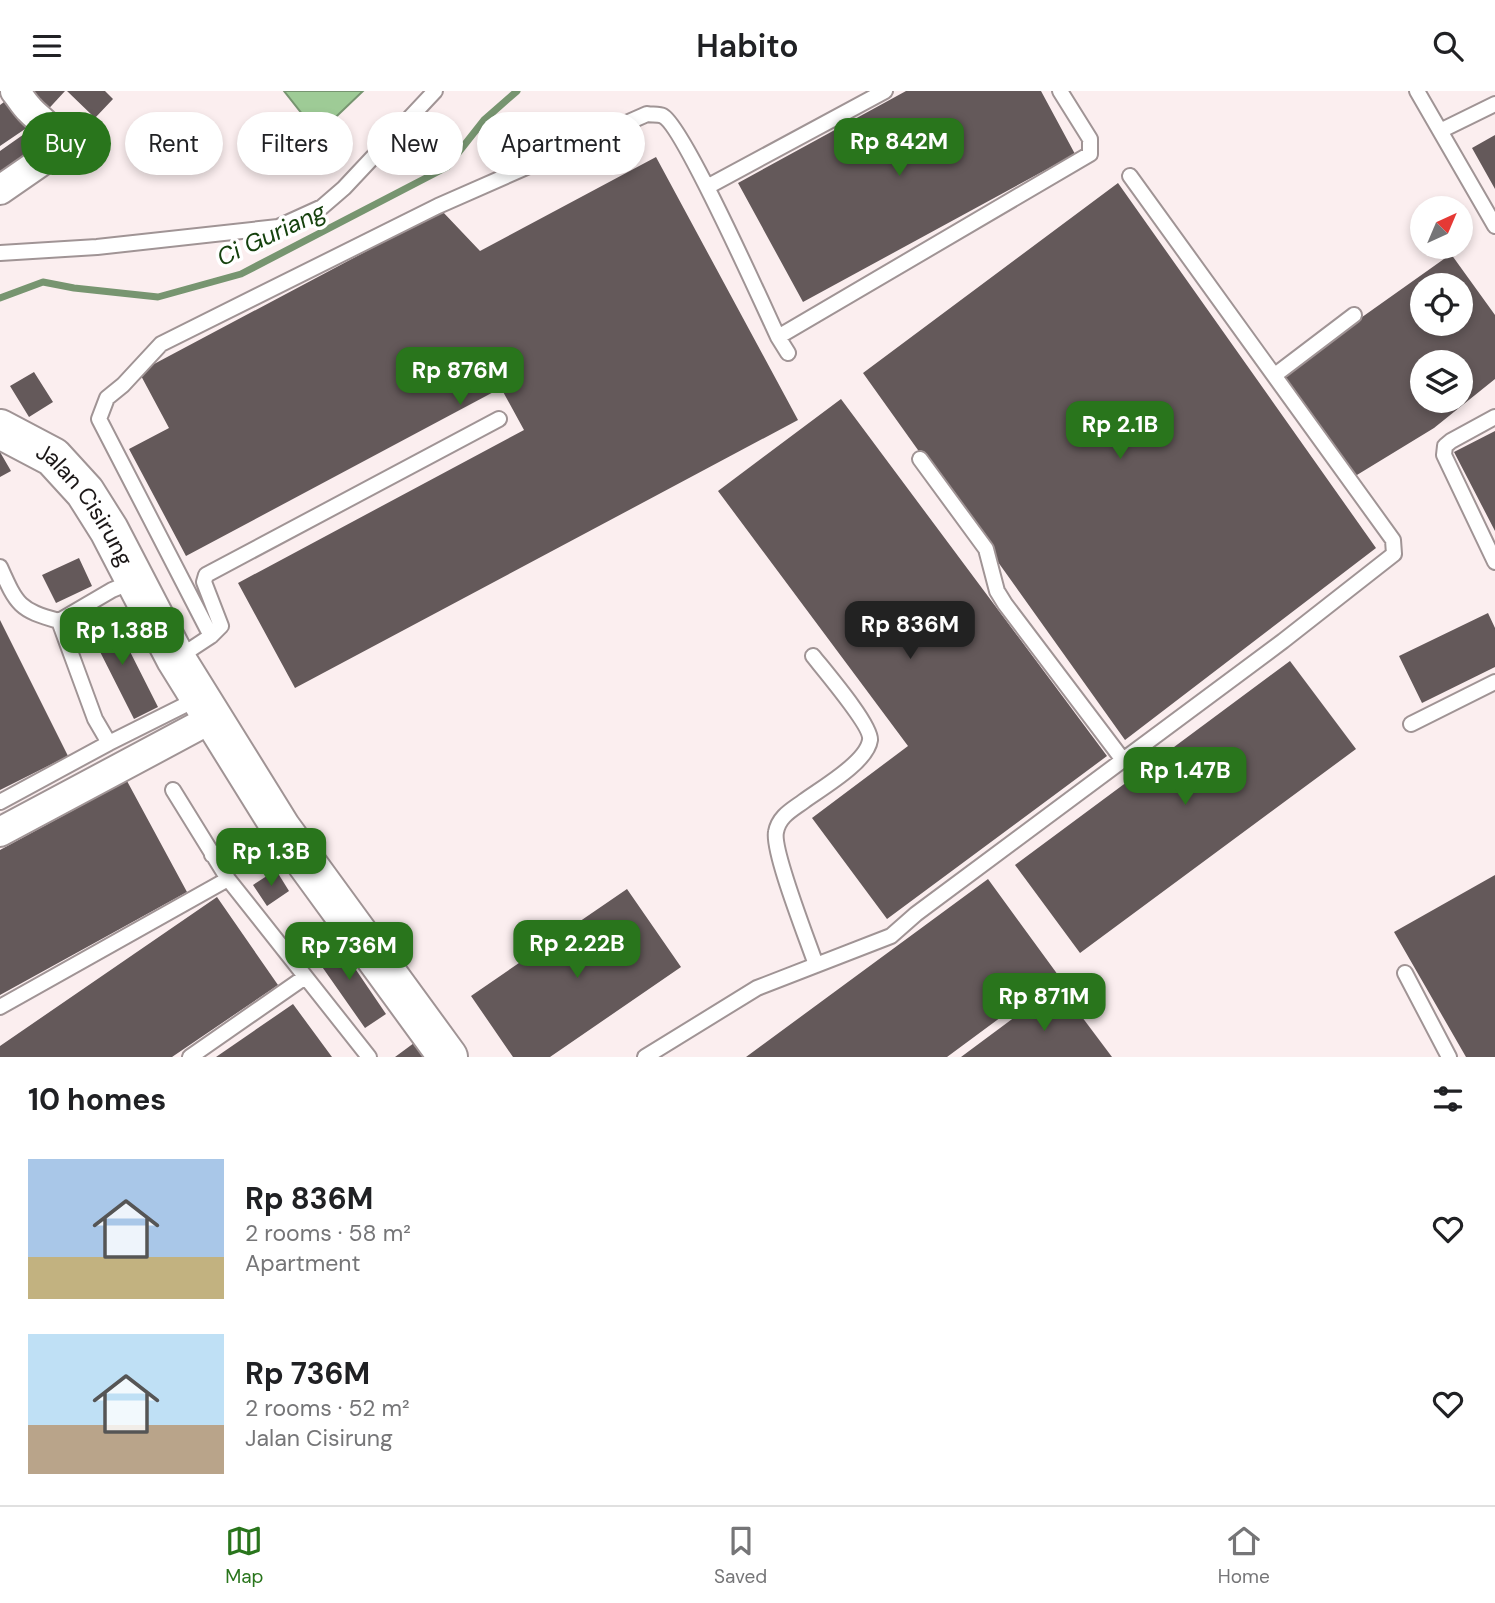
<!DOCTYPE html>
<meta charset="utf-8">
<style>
body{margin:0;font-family:"DM Sans",sans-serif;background:#f6f6f6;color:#202124;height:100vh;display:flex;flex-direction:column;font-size:26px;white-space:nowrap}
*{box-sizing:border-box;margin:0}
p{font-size:23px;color:#757577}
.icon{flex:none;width:38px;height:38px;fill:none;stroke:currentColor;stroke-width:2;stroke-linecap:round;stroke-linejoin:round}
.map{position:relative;height:966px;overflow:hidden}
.side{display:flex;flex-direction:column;background:#fff;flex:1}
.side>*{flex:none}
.guide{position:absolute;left:21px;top:21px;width:700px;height:63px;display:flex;gap:14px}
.needle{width:46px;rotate:44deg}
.controls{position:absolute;left:1410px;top:105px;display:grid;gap:14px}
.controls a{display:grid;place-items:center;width:63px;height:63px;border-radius:50%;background:#fff;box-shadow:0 4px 10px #0003;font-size:35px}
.price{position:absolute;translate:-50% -60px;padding:0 16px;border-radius:14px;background:#29751c;color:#fff;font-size:23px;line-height:46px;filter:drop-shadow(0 2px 4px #0008)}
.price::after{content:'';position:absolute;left:50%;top:42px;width:21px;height:16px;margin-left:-10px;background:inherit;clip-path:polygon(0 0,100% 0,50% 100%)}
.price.active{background:#222;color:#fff}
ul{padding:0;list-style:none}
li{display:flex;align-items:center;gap:21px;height:175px;padding:0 28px}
li span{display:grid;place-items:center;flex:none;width:196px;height:140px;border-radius:0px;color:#555}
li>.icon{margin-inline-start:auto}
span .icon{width:84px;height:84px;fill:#fffc;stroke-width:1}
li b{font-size:30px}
h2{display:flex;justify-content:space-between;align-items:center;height:84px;padding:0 28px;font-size:30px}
.chip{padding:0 24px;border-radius:32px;background:#fff;box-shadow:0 4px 10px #0003;font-size:24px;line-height:63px}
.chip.active{background:#29751c;color:#fff}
header{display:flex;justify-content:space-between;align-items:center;height:91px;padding:0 28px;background:#fff;font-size:32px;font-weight:600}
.dock{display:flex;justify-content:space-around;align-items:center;height:98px;border-top:2px solid #e0e0e0;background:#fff;font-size:19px;color:#757577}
.dock a{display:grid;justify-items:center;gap:4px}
.dock .active{color:#29751c}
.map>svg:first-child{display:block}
.water{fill:#9ecb96;stroke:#779570;stroke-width:2}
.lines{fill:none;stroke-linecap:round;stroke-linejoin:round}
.stream{stroke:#779570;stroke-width:7}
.building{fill:#64595a;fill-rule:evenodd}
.service-casing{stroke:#a09495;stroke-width:18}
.minor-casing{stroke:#a09495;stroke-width:32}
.secondary-casing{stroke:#a09495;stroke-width:42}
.service{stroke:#fff;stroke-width:14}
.minor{stroke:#fff;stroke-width:28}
.secondary{stroke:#fff;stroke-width:38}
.labels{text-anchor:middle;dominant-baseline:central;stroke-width:7;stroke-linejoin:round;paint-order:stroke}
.street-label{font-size:23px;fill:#1b1717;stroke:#fff}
.water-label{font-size:24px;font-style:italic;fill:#15410d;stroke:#fff}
</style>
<header><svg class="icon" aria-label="menu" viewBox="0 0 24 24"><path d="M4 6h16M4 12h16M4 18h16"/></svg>Habito<svg class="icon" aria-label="search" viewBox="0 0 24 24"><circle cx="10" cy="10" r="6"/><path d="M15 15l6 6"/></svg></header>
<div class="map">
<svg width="1495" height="966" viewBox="0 0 1495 966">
<rect width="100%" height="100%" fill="#fbeeef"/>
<path class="water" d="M284,0H363L318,43Z"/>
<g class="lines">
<path class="stream" d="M0,207L43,191L74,197L158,206L241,183L447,76L484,29L517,0"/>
</g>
<path class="building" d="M26,0H65L42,25Z
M67,0H105L113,8L95,27Z
M906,0H1041L1075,63L803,211L738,92Z
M8,8L28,36L0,55V14Z
M27,41L42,61L0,91V60Z
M1495,44V98L1472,57Z
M656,66L798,329L295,597L238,492L524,339L501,297L186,465L129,358L169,337L139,281L442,120L480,160Z
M1118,92L1376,457L1125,649L863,282Z
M1451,163L1495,224V288L1434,337L1352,387L1279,285ZM1423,194H1461V233H1423ZM1423,271H1461V310H1423Z
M34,281L53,311L29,326L10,295Z
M841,308L1107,665L887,828L812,727L908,655L718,400Z
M1495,340V440L1454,361Z
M0,361L11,380L0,386Z
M79,467L92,495L56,512L42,484Z
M1488,522L1495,537V576L1422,612L1399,565Z
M111,523L158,616L134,628L87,535Z
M0,529L68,665L0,699Z
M1290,570L1356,658L1080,862L1015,774Z
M127,690L187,801L0,904V759Z
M276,779L289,800L267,815L253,794Z
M1495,784V966H1466L1394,841Z
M988,788L1058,884L947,966H746Z
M627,798L681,876L550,966H513L471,905Z
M217,806L278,894L172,966H0V955Z
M333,845L386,923L365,937L311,860Z
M1058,894L1112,966H961Z
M293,913L332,966H216Z
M414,952L425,966H395Z"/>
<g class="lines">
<g class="service-casing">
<path id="service" d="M1417,0L1495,135
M1440,40L1495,13
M707,96L885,0
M0,162L97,156L278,136L322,116L344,97L435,0
M778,246L1090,63V48L1060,0
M1275,284L1354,224
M1495,326L1451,350L1445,355L1444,364L1495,471
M920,368L986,458L997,500L1005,513L1123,669
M0,476C17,514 19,519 59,530
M211,545L99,328L107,307L123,294L161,253L438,115L647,23C651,24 659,23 663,25C683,35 763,214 778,246L788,262
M813,565C824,579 872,635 870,649C867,671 822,697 804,710C792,719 779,725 776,741C772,760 808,850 816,874
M176,568L211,545L221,535L204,491L206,484L499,328
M1411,633L1495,591
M109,652L199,607
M173,699L228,788L369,966
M0,711L109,652L95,628L59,530L112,499L134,490
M212,764L280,738
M1405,882L1449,966
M0,916L228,788
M190,966L305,886
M645,966L757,897L891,845L916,823L1283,550L1394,463L1393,449L1130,85"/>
</g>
<g class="minor-casing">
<path id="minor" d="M0,99L52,63C65,42 41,32 29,18C24,13 20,6 15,0
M0,741L213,627"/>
</g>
<g class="secondary-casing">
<g id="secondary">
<path id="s1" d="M0,338L53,366L85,401L109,439L176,568L281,737L448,966"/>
</g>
</g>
<use href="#service" class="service"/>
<use href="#minor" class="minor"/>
<use href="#secondary" class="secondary"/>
</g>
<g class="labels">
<g class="street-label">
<text stroke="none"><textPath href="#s1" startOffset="117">Jalan Cisirung</textPath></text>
</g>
<g class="water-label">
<text transform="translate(271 143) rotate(-25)">Ci Guriang</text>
</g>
</g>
</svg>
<div class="controls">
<a><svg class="needle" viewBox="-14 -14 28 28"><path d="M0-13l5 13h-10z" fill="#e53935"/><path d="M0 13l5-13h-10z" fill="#757577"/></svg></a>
<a><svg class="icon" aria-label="locate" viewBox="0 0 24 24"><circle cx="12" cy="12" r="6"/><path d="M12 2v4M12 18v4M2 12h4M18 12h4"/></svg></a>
<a><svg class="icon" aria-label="layers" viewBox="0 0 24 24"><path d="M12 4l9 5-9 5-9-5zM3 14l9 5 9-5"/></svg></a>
</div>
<b class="price" style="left:899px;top:87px">Rp 842M</b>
<b class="price" style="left:460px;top:316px">Rp 876M</b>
<b class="price" style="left:1120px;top:370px">Rp 2.1B</b>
<b class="price active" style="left:910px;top:570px">Rp 836M</b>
<b class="price" style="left:122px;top:576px">Rp 1.38B</b>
<b class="price" style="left:1185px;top:716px">Rp 1.47B</b>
<b class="price" style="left:271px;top:797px">Rp 1.3B</b>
<b class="price" style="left:577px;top:889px">Rp 2.22B</b>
<b class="price" style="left:349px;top:891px">Rp 736M</b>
<b class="price" style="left:1044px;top:942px">Rp 871M</b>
<div class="guide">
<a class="chip active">Buy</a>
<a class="chip">Rent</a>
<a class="chip">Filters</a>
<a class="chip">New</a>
<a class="chip">Apartment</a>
</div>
</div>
<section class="side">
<h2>10 homes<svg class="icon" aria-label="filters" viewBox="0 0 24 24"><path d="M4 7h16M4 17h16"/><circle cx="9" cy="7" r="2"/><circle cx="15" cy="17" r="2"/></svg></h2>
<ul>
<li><span style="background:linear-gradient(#a9c7e8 70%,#c2b280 0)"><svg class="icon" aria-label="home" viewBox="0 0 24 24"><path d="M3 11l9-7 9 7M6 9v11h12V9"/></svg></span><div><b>Rp 836M</b><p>2 rooms · 58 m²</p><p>Apartment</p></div><svg class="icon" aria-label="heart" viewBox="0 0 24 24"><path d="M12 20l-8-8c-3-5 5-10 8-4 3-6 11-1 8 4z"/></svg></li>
<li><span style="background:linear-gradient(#bfe0f5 65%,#b9a48a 0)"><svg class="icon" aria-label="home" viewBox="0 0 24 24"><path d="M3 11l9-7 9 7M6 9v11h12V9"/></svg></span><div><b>Rp 736M</b><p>2 rooms · 52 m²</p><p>Jalan Cisirung</p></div><svg class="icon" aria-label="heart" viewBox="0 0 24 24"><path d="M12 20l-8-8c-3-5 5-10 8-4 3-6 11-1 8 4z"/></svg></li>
</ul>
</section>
<nav class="dock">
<a class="active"><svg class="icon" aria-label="map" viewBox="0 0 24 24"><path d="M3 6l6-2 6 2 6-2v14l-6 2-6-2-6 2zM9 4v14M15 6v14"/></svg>Map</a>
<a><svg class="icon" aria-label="saved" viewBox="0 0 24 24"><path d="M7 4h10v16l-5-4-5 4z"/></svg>Saved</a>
<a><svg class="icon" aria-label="home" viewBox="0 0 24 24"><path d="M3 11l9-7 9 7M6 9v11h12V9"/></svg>Home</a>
</nav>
